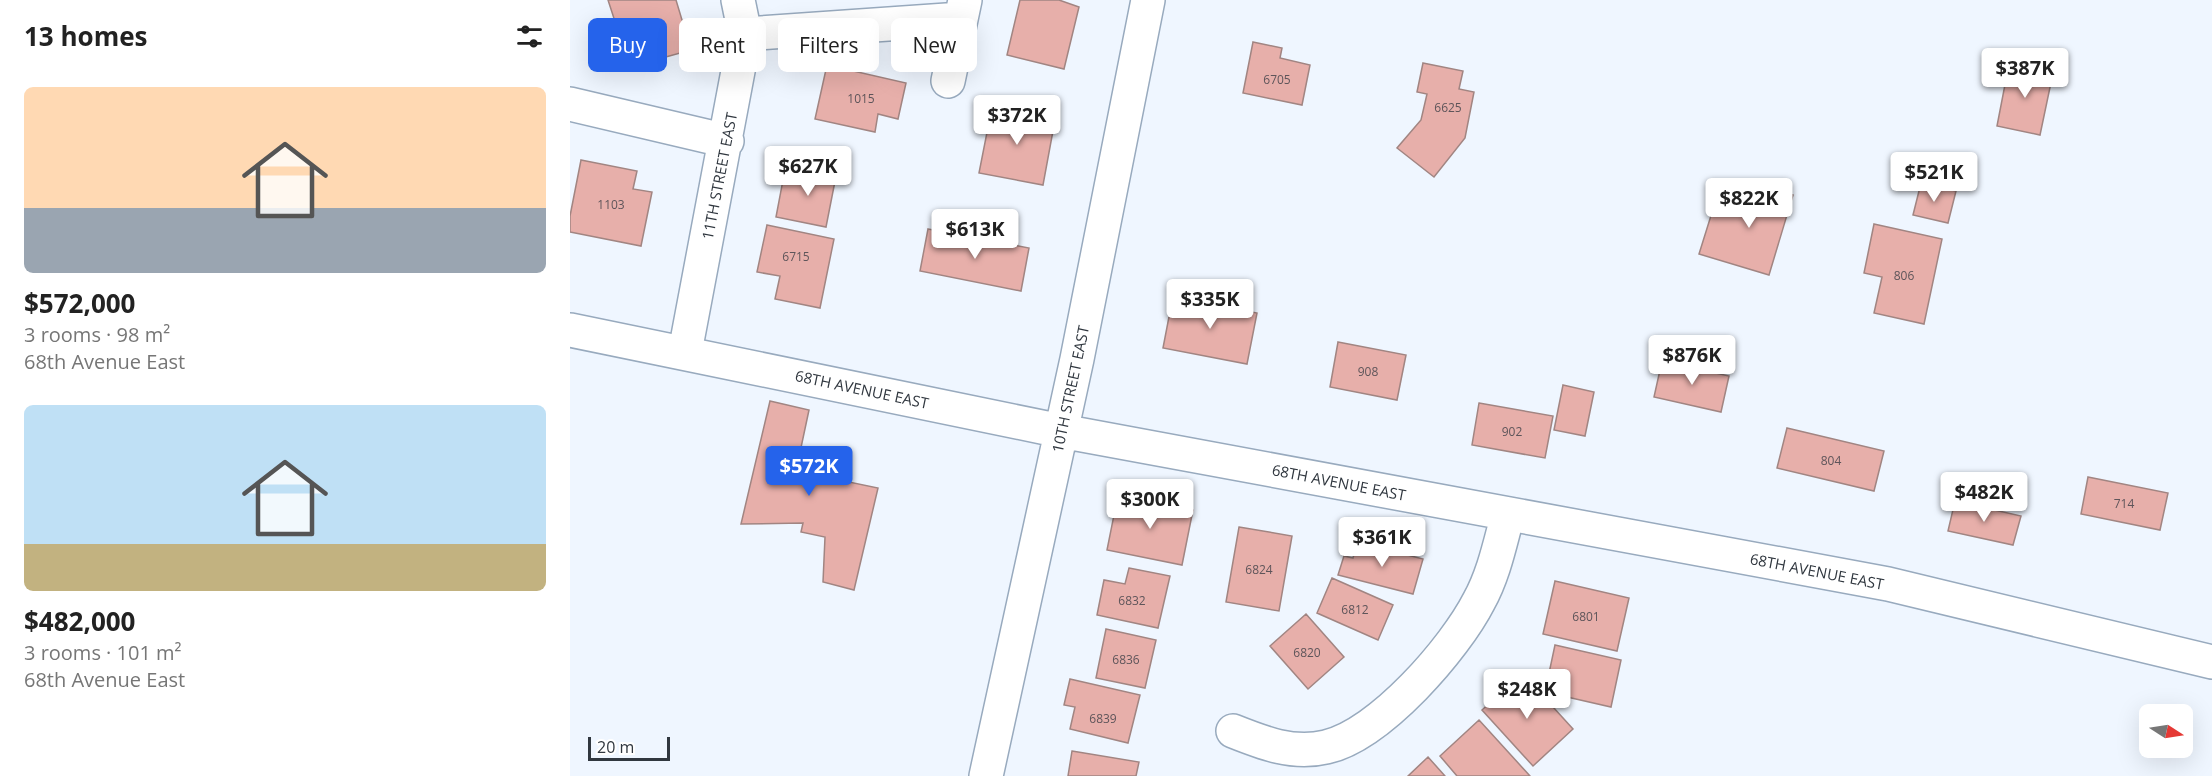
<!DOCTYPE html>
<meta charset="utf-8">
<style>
body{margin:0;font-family:"Open Sans",sans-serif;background:#f2f2f2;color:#222;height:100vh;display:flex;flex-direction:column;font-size:22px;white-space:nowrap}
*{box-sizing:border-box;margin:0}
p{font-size:20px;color:#767676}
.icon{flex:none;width:33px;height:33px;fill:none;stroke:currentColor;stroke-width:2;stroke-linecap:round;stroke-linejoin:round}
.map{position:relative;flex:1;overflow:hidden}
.panel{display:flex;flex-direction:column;background:#fff;width:570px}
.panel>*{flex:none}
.top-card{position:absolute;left:18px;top:18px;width:570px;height:54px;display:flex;gap:12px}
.needle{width:39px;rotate:102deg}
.fabs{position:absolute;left:1569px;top:704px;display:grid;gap:12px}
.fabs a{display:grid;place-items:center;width:54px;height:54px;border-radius:9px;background:#fff;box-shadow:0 6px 24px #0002;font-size:30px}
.scale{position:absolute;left:18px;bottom:15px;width:82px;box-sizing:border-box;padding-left:6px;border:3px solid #30373f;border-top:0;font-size:16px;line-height:21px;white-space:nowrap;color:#30373f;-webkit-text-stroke:4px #fff;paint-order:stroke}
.price{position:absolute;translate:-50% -51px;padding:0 14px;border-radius:6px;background:#fff;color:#222;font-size:20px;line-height:39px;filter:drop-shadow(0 2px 3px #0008)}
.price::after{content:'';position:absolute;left:50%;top:36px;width:18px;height:14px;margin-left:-9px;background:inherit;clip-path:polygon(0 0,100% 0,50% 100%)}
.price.on{background:#2563eb;color:#fff}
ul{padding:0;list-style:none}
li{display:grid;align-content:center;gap:12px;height:318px;padding:0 24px}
li span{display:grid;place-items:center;height:186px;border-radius:9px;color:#555}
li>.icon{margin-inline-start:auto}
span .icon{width:108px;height:108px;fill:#fffc;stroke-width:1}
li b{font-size:26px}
h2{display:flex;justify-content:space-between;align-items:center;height:72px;padding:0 24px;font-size:26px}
.pill{padding:0 21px;border-radius:9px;background:#fff;box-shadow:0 6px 24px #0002;font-size:21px;line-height:54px}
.pill.on{background:#2563eb;color:#fff}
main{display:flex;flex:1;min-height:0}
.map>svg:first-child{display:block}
.building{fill:#e7afaa;stroke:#a18582;stroke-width:1.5}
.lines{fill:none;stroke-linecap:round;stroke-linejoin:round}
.minor-casing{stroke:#98aabe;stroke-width:36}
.minor{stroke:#fff;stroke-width:33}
.labels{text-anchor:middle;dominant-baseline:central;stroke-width:6;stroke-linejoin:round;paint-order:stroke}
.number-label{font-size:12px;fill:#5e555a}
.street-label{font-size:15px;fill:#30373f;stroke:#fff}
</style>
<main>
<section class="panel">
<h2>13 homes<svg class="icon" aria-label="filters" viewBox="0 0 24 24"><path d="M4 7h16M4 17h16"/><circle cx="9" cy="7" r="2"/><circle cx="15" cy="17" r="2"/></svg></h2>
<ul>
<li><span style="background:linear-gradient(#ffd9b3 65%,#9aa5b1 0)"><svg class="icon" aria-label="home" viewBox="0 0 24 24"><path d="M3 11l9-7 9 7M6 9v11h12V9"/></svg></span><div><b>$572,000</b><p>3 rooms · 98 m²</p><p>68th Avenue East</p></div></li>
<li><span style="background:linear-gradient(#bfe0f5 75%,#c2b280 0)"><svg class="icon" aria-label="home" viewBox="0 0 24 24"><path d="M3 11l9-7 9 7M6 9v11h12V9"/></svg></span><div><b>$482,000</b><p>3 rooms · 101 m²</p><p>68th Avenue East</p></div></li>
</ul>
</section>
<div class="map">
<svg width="1642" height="776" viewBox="0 0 1642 776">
<rect width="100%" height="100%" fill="#eff6ff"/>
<path class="building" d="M38,0H106L121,50L67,65V60L56,63L52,61L48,50L52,43Z
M450,0H489L509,7L494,69L437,55Z
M683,42L712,48L710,58L740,65L732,105L673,93Z
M853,63L893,71L889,89L904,92L895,138L864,177L827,148L851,120L857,94L847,92Z
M1439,64L1483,73L1470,135L1427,126Z
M257,65L336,83L328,119L308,114L305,132L245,119Z
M422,107L485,120L473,185L409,173Z
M11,160L67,171L63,189L82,192L71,246L0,232V216Z
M233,165L267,171L256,227L206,217L213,180L230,183Z
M1177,181L1223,195L1199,275L1129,254L1144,206L1167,213Z
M1351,183L1386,191L1378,223L1343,215Z
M1304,224L1372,239L1354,324L1304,313L1312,277L1294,273Z
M197,225L264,239L250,308L205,299L210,276L187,272Z
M358,229L459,248L451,291L350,271Z
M603,296L687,313L677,364L593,348Z
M768,342L836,355L827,400L760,387Z
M1092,361L1159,376L1151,412L1084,397Z
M993,385L1024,392L1015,436L984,430Z
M200,401L239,410L226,471L308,488L284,590L253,582L255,537L231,532L233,523L171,524Z
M909,403L983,416L975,458L902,445Z
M1217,428L1314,451L1304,491L1207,468Z
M1518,477L1598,493L1590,530L1511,514Z
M548,495L623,510L612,565L537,550Z
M1385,501L1451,516L1443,545L1378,531Z
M669,527L722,536L709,611L656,602Z
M787,542L853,559L843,594L768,575L774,556L783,558Z
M559,568L600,576L588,628L527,615L534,580L555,584Z
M762,578L823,605L808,640L747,613Z
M985,581L1059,598L1047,651L973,634Z
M736,614L774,657L738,689L700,646Z
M536,629L586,640L575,688L526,678Z
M985,645L1051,660L1041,707L975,692Z
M952,673L1003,729L963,766L912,710Z
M500,679L570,695L558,743L500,729L505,707L494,705Z
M909,720L960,776H887L870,756Z
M502,751L569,762L566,776H498Z
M858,757L875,776H838Z"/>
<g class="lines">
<g class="minor-casing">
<path id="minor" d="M175,34L391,19
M378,81L395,0
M0,104L157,141
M0,330L491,431L1318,584L1642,662
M115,352L175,34L168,0
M663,731C693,743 723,755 756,747C810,735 885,648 909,601C924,574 930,543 938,514
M416,776L507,359L578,0"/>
</g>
<use href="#minor" class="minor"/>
</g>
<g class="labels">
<g class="number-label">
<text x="707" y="79">6705</text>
<text x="291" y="98">1015</text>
<text x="878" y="107">6625</text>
<text x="41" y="204">1103</text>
<text x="226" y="256">6715</text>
<text x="1334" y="275">806</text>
<text x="798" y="371">908</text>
<text x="942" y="431">902</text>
<text x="1261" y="460">804</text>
<text x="1554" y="503">714</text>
<text x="689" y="569">6824</text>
<text x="562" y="600">6832</text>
<text x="785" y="609">6812</text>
<text x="1016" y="616">6801</text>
<text x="737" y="652">6820</text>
<text x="556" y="659">6836</text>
<text x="533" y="718">6839</text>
</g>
<g class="street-label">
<text transform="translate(149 176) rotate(-79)">11TH STREET EAST</text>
<text transform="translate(292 389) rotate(12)">68TH AVENUE EAST</text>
<text transform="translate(500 389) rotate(-78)">10TH STREET EAST</text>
<text transform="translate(769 482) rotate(11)">68TH AVENUE EAST</text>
<text transform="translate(1247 571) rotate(11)">68TH AVENUE EAST</text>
</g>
</g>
</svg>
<div class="fabs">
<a><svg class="needle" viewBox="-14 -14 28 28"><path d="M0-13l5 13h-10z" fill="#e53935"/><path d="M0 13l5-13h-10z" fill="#767676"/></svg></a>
</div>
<div class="scale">20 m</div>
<b class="price" style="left:1455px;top:99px">$387K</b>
<b class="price" style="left:447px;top:146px">$372K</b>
<b class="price" style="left:238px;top:197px">$627K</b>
<b class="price" style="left:1364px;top:203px">$521K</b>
<b class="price" style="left:1179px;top:229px">$822K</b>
<b class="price" style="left:405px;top:260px">$613K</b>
<b class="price" style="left:640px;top:330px">$335K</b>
<b class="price" style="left:1122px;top:386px">$876K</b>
<b class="price on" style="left:239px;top:497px">$572K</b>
<b class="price" style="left:1414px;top:523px">$482K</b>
<b class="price" style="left:580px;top:530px">$300K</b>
<b class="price" style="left:812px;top:568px">$361K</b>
<b class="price" style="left:957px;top:720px">$248K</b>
<div class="top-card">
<a class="pill on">Buy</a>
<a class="pill">Rent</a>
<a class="pill">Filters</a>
<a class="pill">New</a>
</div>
</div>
</main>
